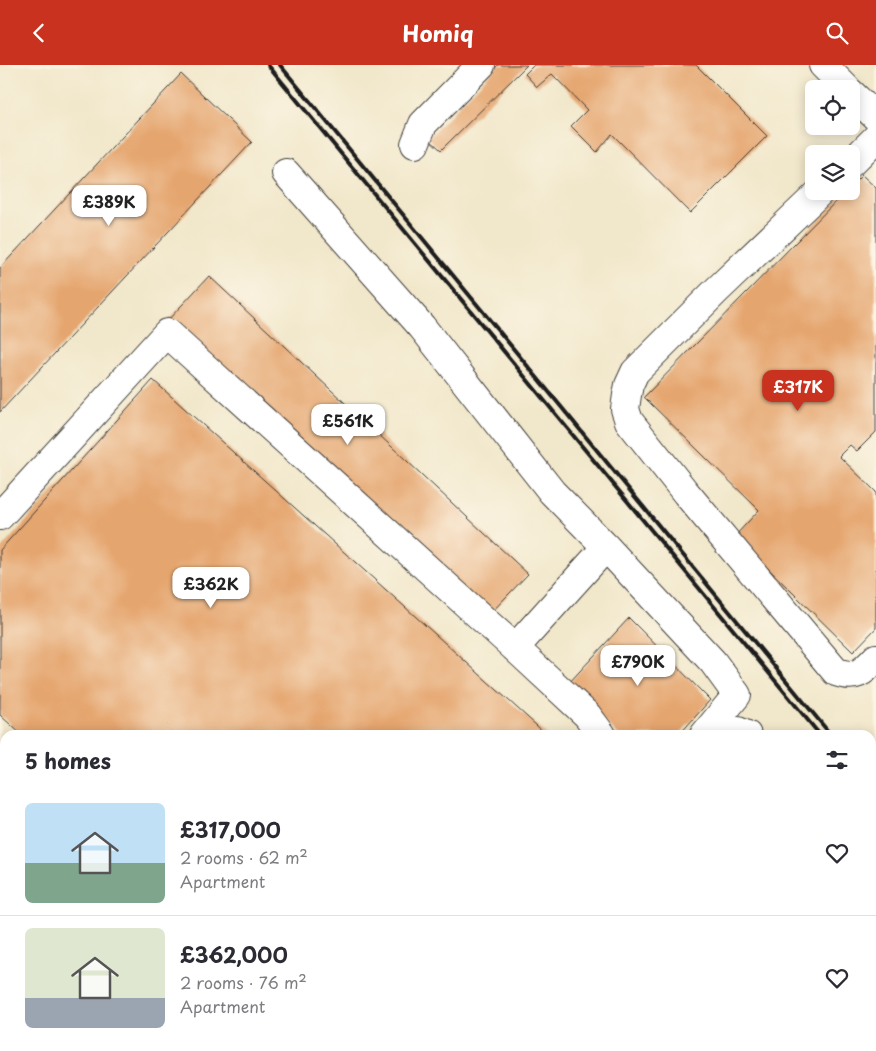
<!DOCTYPE html>
<meta charset="utf-8">
<style>
body{margin:0;font-family:"Playpen Sans",sans-serif;background:#f2f2f3;color:#2b2b33;height:100vh;display:flex;flex-direction:column;font-size:19px;white-space:nowrap}
*{box-sizing:border-box;margin:0}
p{font-size:16px;color:#7c7c81}
.icon{flex:none;width:28px;height:28px;fill:none;stroke:currentColor;stroke-width:2;stroke-linecap:round;stroke-linejoin:round}
.map{position:relative;flex:1;overflow:hidden}
.drawer{position:absolute;left:0px;top:665px;width:876px;height:321px;display:flex;flex-direction:column;background:#fff;border-radius:15px 15px 0 0;box-shadow:0 2px 12px #0003}
.drawer>*{flex:none}
.controls{position:absolute;left:805px;top:15px;display:grid;gap:10px}
.controls a{display:grid;place-items:center;width:55px;height:55px;border-radius:8px;background:#fff;box-shadow:0 2px 12px #0003;font-size:25px}
.price{position:absolute;translate:-50% -42px;padding:0 11px;border-radius:10px;background:#fff;color:#222;font-size:16px;line-height:32px;filter:drop-shadow(0 1px 2px #0008)}
.price::after{content:'';position:absolute;left:50%;top:30px;width:15px;height:11px;margin-left:-8px;background:inherit;clip-path:polygon(0 0,100% 0,50% 100%)}
.price.on{background:#c8321e;color:#fff}
ul{padding:0;list-style:none}
li{display:flex;align-items:center;gap:15px;height:125px;padding:0 25px}
li+li{border-top:1px solid #e1e1e2}
li span{display:grid;place-items:center;flex:none;width:140px;height:100px;border-radius:8px;color:#555}
li>.icon{margin-inline-start:auto}
span .icon{width:60px;height:60px;fill:#fffc;stroke-width:1}
li b{font-size:21px}
h2{display:flex;justify-content:space-between;align-items:center;height:60px;padding:0 25px;font-size:21px}
header{display:flex;justify-content:space-between;align-items:center;height:65px;padding:0 25px;background:#c8321e;color:#fff;font-size:22px;font-weight:700}
.map>svg:first-child{display:block}
.building{fill:#e5a56e}
.lines{fill:none;stroke-linecap:round;stroke-linejoin:round}
.minor-casing{stroke:#3c3a36;stroke-width:30}
.path{stroke:#3c3a36;stroke-width:3;stroke-dasharray:1 4;stroke-linecap:butt}
.minor{stroke:#fff;stroke-width:28}
.tram{stroke:#1c1c1c;stroke-width:1}
.rail{stroke:#1c1c1c;stroke-width:4}
.minor-bridge-casing{stroke:#3c3a36;stroke-width:30;stroke-linecap:butt}
.minor-bridge{stroke:#fff;stroke-width:28}
</style>
<header><svg class="icon" aria-label="back" viewBox="0 0 24 24"><path d="M15 5l-7 7 7 7"/></svg>Homiq<svg class="icon" aria-label="search" viewBox="0 0 24 24"><circle cx="10" cy="10" r="6"/><path d="M15 15l6 6"/></svg></header>
<div class="map">
<svg width="876" height="986" viewBox="0 0 876 986">
<rect width="100%" height="100%" fill="#fcf5e5"/>
<filter id="ink" filterUnits="userSpaceOnUse"><feTurbulence type="fractalNoise" baseFrequency=".02" numOctaves="2"/><feDisplacementMap in="SourceGraphic" scale="10" xChannelSelector="R" yChannelSelector="G"/><feConvolveMatrix kernelMatrix="1 2 1 2 8 2 1 2 1" color-interpolation-filters="sRGB"/></filter>
<filter id="wash" filterUnits="userSpaceOnUse"><feTurbulence type="fractalNoise" baseFrequency=".0096" numOctaves="4" result="noise"/><feDisplacementMap in="SourceGraphic" scale="20" xChannelSelector="R" yChannelSelector="G"/><feGaussianBlur stdDeviation="1.12" result="paint"/><feColorMatrix in="noise" values="0 0 0 0 0 0 0 0 0 0 0 0 0 0 0 0 0 1.4 0 .05"/><feComposite in="paint" operator="in"/></filter>
<g filter="url(#wash)">
<rect width="100%" height="100%" fill="#f1e7ca"/>
<g id="blocks">
<path class="building" d="M498,0H527L441,85L428,73Z
M534,0H696L767,71L690,148L612,69L597,87L571,61L587,45L552,9L537,22L525,9Z
M181,9L252,77L0,347V203Z
M862,110L876,123V367L857,386L850,380L839,391L876,427V563L853,587L735,471L759,445L644,332L846,126H851V121Z
M209,211L528,509L487,552L168,255Z
M153,315L547,670H22L0,650V485Z
M629,553L710,635L679,670H619L567,620Z
M361,981H445L440,986H357Z"/>
</g>
</g>
<g filter="url(#ink)">
<use href="#blocks" fill-opacity="0" stroke="#3c3a36" stroke-width="1"/>
<g class="lines">
<g class="minor-casing">
<path id="minor" d="M823,0L847,24
M851,28L876,52
M415,79L423,59L481,0
M851,98L876,73
M286,108L422,262L552,427L606,482L713,597L737,630L704,670
M821,126L717,225L635,307L629,320L627,330L625,344L629,356L686,428L836,607C856,614 862,608 876,593
M0,451L167,268L515,583L587,650L602,670
M515,583L606,482
M728,670L738,666L747,670
M0,832L5,837
M0,952L5,955
M871,964L876,959
M163,981L168,986
M338,986L342,981
M492,986L494,981
M646,986L649,981
M850,986L854,981"/>
</g>
<path class="path" d="M674,983L678,986
M755,986L759,981
M776,986L778,981"/>
<use href="#minor" class="minor"/>
<path class="tram" d="M871,777L876,772
M871,792L876,787
M706,986L709,981
M717,986L720,981"/>
<path class="rail" d="M268,0L820,670
M280,0L831,670
M871,719L876,725
M871,733L876,739"/>
<g class="minor-bridge-casing">
<path id="minor-bridge" d="M871,722L876,717"/>
</g>
<use href="#minor-bridge" class="minor-bridge"/>
</g>
</g>
</svg>
<div class="controls">
<a><svg class="icon" aria-label="locate" viewBox="0 0 24 24"><circle cx="12" cy="12" r="6"/><path d="M12 2v4M12 18v4M2 12h4M18 12h4"/></svg></a>
<a><svg class="icon" aria-label="layers" viewBox="0 0 24 24"><path d="M12 4l9 5-9 5-9-5zM3 14l9 5 9-5"/></svg></a>
</div>
<b class="price" style="left:109px;top:162px">£389K</b>
<b class="price on" style="left:798px;top:347px">£317K</b>
<b class="price" style="left:348px;top:381px">£561K</b>
<b class="price" style="left:211px;top:544px">£362K</b>
<b class="price" style="left:638px;top:622px">£790K</b>
<section class="drawer">
<h2>5 homes<svg class="icon" aria-label="filters" viewBox="0 0 24 24"><path d="M4 7h16M4 17h16"/><circle cx="9" cy="7" r="2"/><circle cx="15" cy="17" r="2"/></svg></h2>
<ul>
<li><span style="background:linear-gradient(#bfe0f5 60%,#7fa58c 0)"><svg class="icon" aria-label="home" viewBox="0 0 24 24"><path d="M3 11l9-7 9 7M6 9v11h12V9"/></svg></span><div><b>£317,000</b><p>2 rooms · 62 m²</p><p>Apartment</p></div><svg class="icon" aria-label="heart" viewBox="0 0 24 24"><path d="M12 20l-8-8c-3-5 5-10 8-4 3-6 11-1 8 4z"/></svg></li>
<li><span style="background:linear-gradient(#dfe7d0 70%,#9aa5b1 0)"><svg class="icon" aria-label="home" viewBox="0 0 24 24"><path d="M3 11l9-7 9 7M6 9v11h12V9"/></svg></span><div><b>£362,000</b><p>2 rooms · 76 m²</p><p>Apartment</p></div><svg class="icon" aria-label="heart" viewBox="0 0 24 24"><path d="M12 20l-8-8c-3-5 5-10 8-4 3-6 11-1 8 4z"/></svg></li>
</ul>
</section>
</div>
